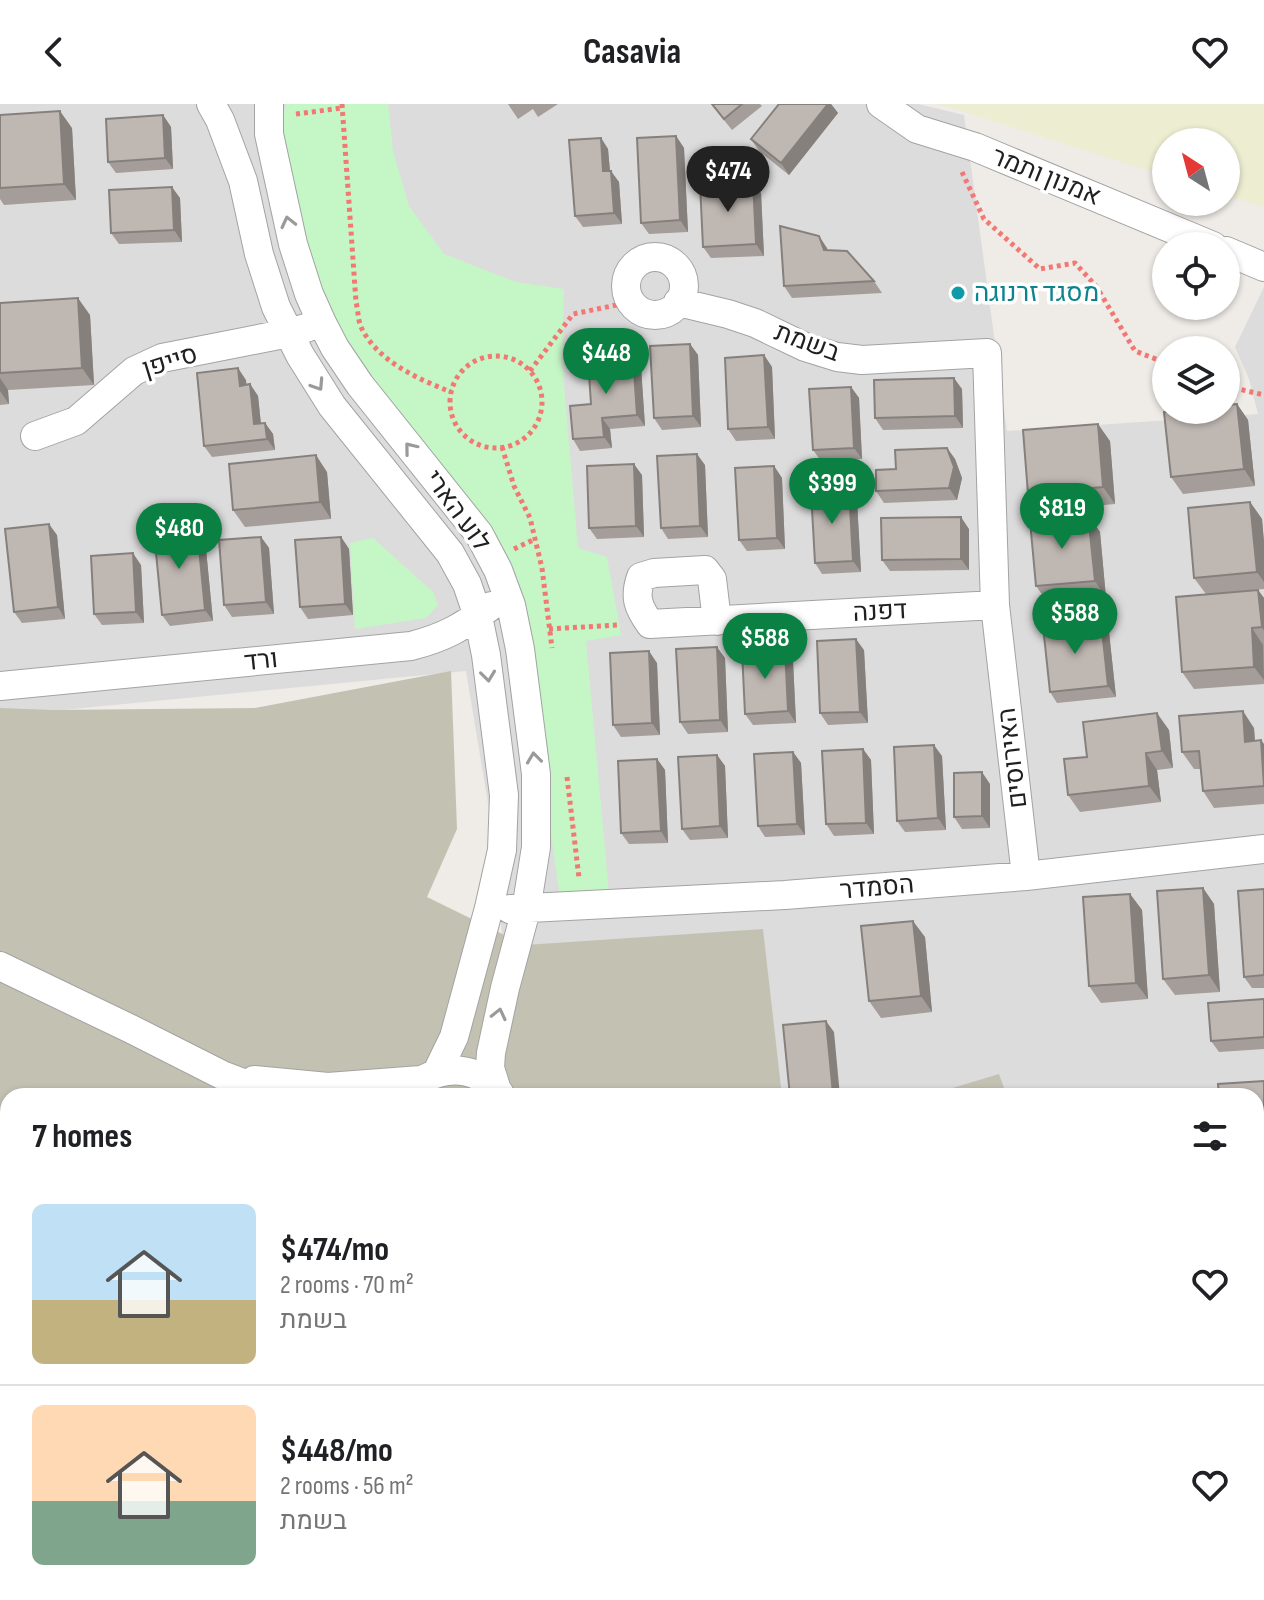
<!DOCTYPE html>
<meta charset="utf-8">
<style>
body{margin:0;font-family:"Sofia Sans Condensed",Heebo,sans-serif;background:#f6f6f6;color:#202124;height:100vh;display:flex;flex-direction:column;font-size:30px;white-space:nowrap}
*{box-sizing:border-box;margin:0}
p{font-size:26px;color:#757577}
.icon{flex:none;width:44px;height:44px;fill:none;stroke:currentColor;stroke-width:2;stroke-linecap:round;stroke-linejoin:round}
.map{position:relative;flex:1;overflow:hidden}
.drawer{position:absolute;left:0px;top:984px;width:1264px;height:512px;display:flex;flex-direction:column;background:#fff;border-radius:24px 24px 0 0;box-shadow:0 2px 6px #0004}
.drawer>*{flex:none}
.needle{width:52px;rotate:324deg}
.fabs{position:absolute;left:1152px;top:24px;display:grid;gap:16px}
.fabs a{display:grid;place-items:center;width:88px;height:88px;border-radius:50%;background:#fff;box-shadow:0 2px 6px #0004;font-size:40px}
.price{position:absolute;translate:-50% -68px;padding:0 18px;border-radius:28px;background:#0b8043;color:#fff;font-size:26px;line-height:52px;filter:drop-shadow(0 2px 4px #0008)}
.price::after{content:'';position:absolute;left:50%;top:48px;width:24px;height:18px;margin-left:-12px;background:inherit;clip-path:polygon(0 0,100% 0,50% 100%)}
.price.active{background:#222;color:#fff}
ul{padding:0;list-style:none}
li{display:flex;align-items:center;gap:24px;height:200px;padding:0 32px}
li+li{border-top:2px solid #e0e0e0}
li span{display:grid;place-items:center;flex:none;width:224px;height:160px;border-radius:12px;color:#555}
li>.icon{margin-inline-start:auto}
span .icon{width:96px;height:96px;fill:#fffc;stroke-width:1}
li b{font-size:34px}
h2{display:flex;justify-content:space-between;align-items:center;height:96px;padding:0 32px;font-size:34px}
header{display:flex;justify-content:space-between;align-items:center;height:104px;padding:0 32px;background:#fff;font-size:36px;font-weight:700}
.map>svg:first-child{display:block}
.residential{fill:#dddcdc}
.construction{fill:#c3c2b2}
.farmland{fill:#ededd2}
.park{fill:#c5f6c6}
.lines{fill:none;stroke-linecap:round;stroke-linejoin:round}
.minor-casing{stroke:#a3a3a3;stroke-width:30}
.path{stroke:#f27874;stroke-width:5;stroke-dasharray:4 4;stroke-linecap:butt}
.minor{stroke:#fff;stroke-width:28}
.wall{fill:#a49d99}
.shaded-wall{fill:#86807d}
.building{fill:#bfb7b2;stroke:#86807d;stroke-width:2}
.oneway{stroke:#9a9a9a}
.culture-dot{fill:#0f9aa8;stroke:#fff;stroke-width:3}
.labels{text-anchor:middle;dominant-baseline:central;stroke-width:7;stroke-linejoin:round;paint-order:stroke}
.street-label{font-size:26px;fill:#1f1f1f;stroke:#fff}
.culture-label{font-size:26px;fill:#0d838f;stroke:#fff;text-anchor:start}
</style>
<header><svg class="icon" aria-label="back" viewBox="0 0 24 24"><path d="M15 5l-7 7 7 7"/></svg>Casavia<svg class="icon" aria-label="heart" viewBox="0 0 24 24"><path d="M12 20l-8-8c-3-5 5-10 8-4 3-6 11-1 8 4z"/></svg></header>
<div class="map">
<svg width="1264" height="1496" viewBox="0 0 1264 1496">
<rect width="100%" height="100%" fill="#efebe6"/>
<path class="residential" d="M0,0H918L964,11L1007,327L1258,310L1249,275L1235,243L1264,183V1085L1256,1086V992H763L503,843L494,735L466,567L0,612Z"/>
<path class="construction" d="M451,567L457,725L427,793L525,841L763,825L782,992H8V1488H1256V1194L1264,1190V1496H0V604L53,606L255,604Z
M999,970L1007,992H926Z"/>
<path class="farmland" d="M939,0H1264V103L1226,91V38H1166V72Z"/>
<path class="park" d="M286,0H388L393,47L409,102L444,150L516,178L564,185L562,258L578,444L607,453L621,531L586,537L609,789L559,787L518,495L356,264L325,203L278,36Z
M373,434L433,488L438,501L426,514L355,525L350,439Z"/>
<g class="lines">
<g class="minor-casing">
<path id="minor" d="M211,0L220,16L243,77L259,150L276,203L300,251L332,302L450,449L467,480L478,512L486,551L504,691L502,746L489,804L454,933L437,968
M269,0V30L293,140L309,190L322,219L335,244L360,281L479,430L498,466L511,501L520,545L536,670V743L526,806L505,884L491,949L490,964L497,986
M881,0L917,25L975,43L1213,142
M1226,147L1264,163
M626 182a29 29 0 1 1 58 0a29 29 0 1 1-58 0Z
M678,198L728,210L755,219L805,243L837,253L862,256L987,249L995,501L1026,772
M35,332L76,317L134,267L162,254L289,229L306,224
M717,517L712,475L705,466L654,469L641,473C634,493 638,503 650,520L995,501
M0,582L411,542C446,533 462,523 491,502
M510,805L785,791L1026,772L1264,745
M0,862L131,925L222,971L277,992
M424,975C451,960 482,965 500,990
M254,976L328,983L421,976
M1256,1059L1264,1058
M1256,1275L1264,1276
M0,1460L8,1463
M82,1488L109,1496
M508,1488L510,1496
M546,1488L548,1496
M1145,1488L1147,1496
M1168,1488L1170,1496"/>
</g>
<path class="path" d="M342,0L356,198C358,206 358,216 361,223C377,257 418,275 451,288
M296,10L342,4
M962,68L984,115L1040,165L1075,159L1096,182L1135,247L1166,259
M450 298a46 46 0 1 1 92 0a46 46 0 1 1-92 0Z
M530,267L573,210L631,198
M1226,282L1264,291
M502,343L514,382L530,414L535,435L542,464L552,544
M514,445L535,435
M549,525L617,521
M567,673L579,774"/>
<use href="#minor" class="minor"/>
</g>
<path class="wall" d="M508,0H558L538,13L533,5L518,15Z
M711,0H760L762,2L732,26Z
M779,0H831L838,9L789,71L759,47L751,35Z
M0,11L72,24L76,96L4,101L0,95Z
M163,11L171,23L173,65L116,69L108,58Z
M676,32L684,44L688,128L649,130L641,119Z
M601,34L608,45L610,67L619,78L622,120L583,123L575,112Z
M761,89L764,152L711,154L703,143Z
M180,94L182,138L119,140L111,129Z
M819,132L828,147L874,177L882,189L792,194L784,182Z
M0,199L90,211L94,281L8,286L9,300L0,301Z
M690,240L698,251L701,323L662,326L654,314Z
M764,251L772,263L775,335L736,337L728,325Z
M633,252L641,263L645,322L610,325L612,344L580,347L573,335L591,300Z
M246,276V281L250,280L258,292L261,319H265L273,330L275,346L212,353L204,342Z
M851,283L859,294L862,355L821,357L813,346Z
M962,285L963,324L883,326L875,314Z
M1237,300L1248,316L1255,382L1183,390L1171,373Z
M1110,337L1115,400L1040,407L1028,390Z
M947,344L955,355L962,374L957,396L884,399L876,387L896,365Z
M705,361L708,433L668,435L661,424Z
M774,362L782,374L785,445L747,447L739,436Z
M327,368L331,415L245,423L233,406Z
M642,371L644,433L597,435L589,424Z
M849,385L857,397L861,468L822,470L815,459Z
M1250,398L1262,415L1264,438V485L1218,489L1258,486L1264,494V580L1194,585L1182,568L1206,490L1194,474Z
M1088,411L1100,428L1106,494L1048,499L1036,482Z
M969,425V466L890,467L882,456Z
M57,431L65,515L22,519L14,508Z
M261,433L269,444L274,510L232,513L224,501Z
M341,433L349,445L353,511L308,515L300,503Z
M205,435L213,517L170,522L162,511Z
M141,461L144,519L102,521L94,510Z
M1109,528L1116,593L1057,599L1050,588Z
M864,546L868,619L828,621L820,609Z
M725,554L728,628L688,630L680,618Z
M793,557L796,619L753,621L745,610Z
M657,559L660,631L621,633L613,621Z
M1254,624L1255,637L1264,640V700L1214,704L1203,687L1201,665H1194L1182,648Z
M1169,626L1173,664L1157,666L1161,698L1080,708L1068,691L1087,653Z
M863,645L871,656L874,730L834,732L826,720Z
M793,648L801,659L805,731L765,733L758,722Z
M717,651L725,662L728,734L690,736L682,725Z
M942,652L946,726L905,728L897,717Z
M657,655L665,666L668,739L629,740L621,729Z
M990,680V724L962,725L954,713Z
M1203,784L1214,800L1220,888L1175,891L1163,875Z
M1264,785V884H1252L1244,873Z
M1130,790L1142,806L1148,895L1101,899L1089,882Z
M925,833L932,908L881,914L869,897Z
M1264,895V945L1219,948L1211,937Z
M1264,977V1032H1262L1256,1023V992Z"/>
<path class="shaded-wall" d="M828,0H831L838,9L789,71L781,59Z
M60,7L72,24L76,96L64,80Z
M163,11L171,23L173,65L165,54Z
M676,32L684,44L688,128L680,116Z
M601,34L608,45L611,79L603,67Z
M611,67L619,78L622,120L614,109Z
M753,77L761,89L764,152L756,140Z
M172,83L180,94L182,138L174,126Z
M819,132L827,144L832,158L824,146Z
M78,194L90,211L94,281L82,264Z
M690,240L698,251L701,323L693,312Z
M764,251L772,263L775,335L768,323Z
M633,252L641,263L645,322L637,311Z
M238,264L246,276L248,293L240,282Z
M0,274L8,286L9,300L0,287Z
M954,274L962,285L963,324L955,312Z
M250,280L258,292L262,331L254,320Z
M851,283L859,294L862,355L854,344Z
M1237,300L1248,316L1255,382L1244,365Z
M602,314L610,325L612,344L604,333Z
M265,319L273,330L275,346L267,335Z
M1098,320L1110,337L1115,400L1103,383Z
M947,344L955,355L962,374L957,396L949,384Z
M697,350L705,361L708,433L700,422Z
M316,351L327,368L331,415L320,398Z
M634,360L642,371L644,433L636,422Z
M774,362L782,374L785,445L777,434Z
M849,385L857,397L861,468L853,457Z
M1250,398L1262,415L1264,438V478L1257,468Z
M1088,411L1100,428L1106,494L1095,477Z
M961,413L969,425V466L961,455Z
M49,420L57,431L65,515L58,503Z
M197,424L205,435L213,517L205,506Z
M261,433L269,444L274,510L266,498Z
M341,433L349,445L353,511L345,500Z
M133,449L141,461L144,519L136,508Z
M1258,486L1264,494V527L1262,523Z
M1101,517L1109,528L1116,593L1108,582Z
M1252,524L1263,541L1264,576L1254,563Z
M856,535L864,546L868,619L860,608Z
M717,543L725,554L728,628L720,616Z
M785,545L793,557L796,619L788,607Z
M649,547L657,559L660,631L652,619Z
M1243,607L1254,624L1256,654L1245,638Z
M1157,609L1169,626L1173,664L1162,647Z
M1261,636L1264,640V670Z
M934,641L942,652L946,726L938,714Z
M863,645L871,656L874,730L866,719Z
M793,648L801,659L805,731L797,720Z
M1146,649L1157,666L1161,698L1149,682Z
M717,651L725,662L728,734L720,722Z
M657,655L665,666L668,739L661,727Z
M982,668L990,680V724L982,712Z
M1203,784L1214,800L1220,888L1209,871Z
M1130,790L1142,806L1148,895L1136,879Z
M913,817L925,833L932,908L921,892Z
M826,917L834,928L840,992H834L833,990Z"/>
<path class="building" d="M712,0H742L724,15Z
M779,0H828L781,59L751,35Z
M60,7L64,80L0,84V11Z
M163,11L165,54L108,58L106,15Z
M676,32L680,116L641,119L637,34Z
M601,34L603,67H611L614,109L575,112L569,36Z
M753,77L756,140L703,143L700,80Z
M172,83L174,126L111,129L109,86Z
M780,122L819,132L824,146L847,147L874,177L784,182Z
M78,194L82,264L0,269V199Z
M690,240L693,312L654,314L650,242Z
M764,251L768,323L728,325L725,254Z
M633,252L637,311L602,314L604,333L573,335L570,302L591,300L588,255Z
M238,264L240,282L250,280L254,320L265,319L267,335L204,342L197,269Z
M954,274L955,312L875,314L874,276Z
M851,283L854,344L813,346L809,285Z
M1237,300L1244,365L1171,373L1164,308L1179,306H1226V301Z
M1098,320L1103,383L1028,390L1023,326Z
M947,344L954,363L949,384L876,387V366L896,365L895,346Z
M697,350L700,422L661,424L657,352Z
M316,351L320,398L233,406L229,360Z
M634,360L636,422L589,424L587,362Z
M774,362L777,434L739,436L735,364Z
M849,385L853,457L815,459L811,387Z
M1250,398L1257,468L1194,474L1188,404Z
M1088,411L1095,477L1036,482L1030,417Z
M961,413V455L882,456L881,414Z
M49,420L58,503L14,508L5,425Z
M197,424L205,506L162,511L154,428Z
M261,433L266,498L224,501L219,436Z
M341,433L345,500L300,503L295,436Z
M133,449L136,508L94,510L91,452Z
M1258,486L1262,523L1252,524L1254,563L1182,568L1176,493Z
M1101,517L1108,582L1050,588L1043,522Z
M856,535L860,608L820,609L817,537Z
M717,543L720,616L680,618L676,545Z
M785,545L788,607L745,610L742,547Z
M649,547L652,619L613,621L610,549Z
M1243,607L1245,638L1261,636L1264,682L1203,687L1199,647L1182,648L1179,612Z
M1157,609L1162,647L1146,649L1149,682L1068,691L1064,655L1087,653L1083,618Z
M934,641L938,714L897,717L894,643Z
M863,645L866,719L826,720L822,647Z
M793,648L797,720L758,722L754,650Z
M717,651L720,722L682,725L678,653Z
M657,655L661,727L621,729L618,657Z
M982,668V712L954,713V669Z
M1203,784L1209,871L1163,875L1157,787Z
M1264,785V871L1244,873L1238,787Z
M1130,790L1136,879L1089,882L1083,793Z
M913,817L921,892L869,897L861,822Z
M1264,895V933L1211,937L1208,899Z
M826,917L833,990L814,992H790L783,921Z
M1264,977V1020H1256V992H1219L1218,980Z"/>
<defs><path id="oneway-chevron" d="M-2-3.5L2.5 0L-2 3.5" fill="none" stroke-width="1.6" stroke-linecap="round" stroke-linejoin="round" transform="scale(2)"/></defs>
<g class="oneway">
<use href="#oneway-chevron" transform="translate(288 118) rotate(-103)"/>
<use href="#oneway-chevron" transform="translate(318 281) rotate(57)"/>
<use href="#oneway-chevron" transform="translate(410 344) rotate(-129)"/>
<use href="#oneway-chevron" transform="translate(488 572) rotate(83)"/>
<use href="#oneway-chevron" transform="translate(534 654) rotate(-97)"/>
<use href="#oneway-chevron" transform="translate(499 910) rotate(-77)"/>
</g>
<circle class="culture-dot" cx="958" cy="189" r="8"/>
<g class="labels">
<g class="street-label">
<text transform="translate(1046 73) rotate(22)">אמנון ותמר</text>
<text transform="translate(807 239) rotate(20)">בשמת</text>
<text transform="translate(170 258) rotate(-17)">סייפן</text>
<text transform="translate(457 407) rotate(54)">לוע הארי</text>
<text transform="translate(880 508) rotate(-3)">דפנה</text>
<text transform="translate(261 557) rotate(-6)">ורד</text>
<text transform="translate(1013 654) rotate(-97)">האירוסים</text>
<text transform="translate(877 784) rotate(-5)">הסמדר</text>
</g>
<g class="culture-label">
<text x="974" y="189">מסגד זרנוגה</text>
</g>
</g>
</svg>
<div class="fabs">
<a><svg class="needle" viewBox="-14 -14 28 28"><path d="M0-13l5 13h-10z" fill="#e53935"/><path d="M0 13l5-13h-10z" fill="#757577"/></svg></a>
<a><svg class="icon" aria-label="locate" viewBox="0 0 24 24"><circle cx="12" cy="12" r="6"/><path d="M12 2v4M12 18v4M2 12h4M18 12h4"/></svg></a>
<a><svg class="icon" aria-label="layers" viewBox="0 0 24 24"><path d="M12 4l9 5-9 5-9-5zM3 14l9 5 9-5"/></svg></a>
</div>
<b class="price active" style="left:728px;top:110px">$474</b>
<b class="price" style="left:606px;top:292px">$448</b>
<b class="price" style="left:832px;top:422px">$399</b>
<b class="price" style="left:1062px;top:447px">$819</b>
<b class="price" style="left:179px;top:467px">$480</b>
<b class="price" style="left:1075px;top:552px">$588</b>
<b class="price" style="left:765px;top:577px">$588</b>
<section class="drawer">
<h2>7 homes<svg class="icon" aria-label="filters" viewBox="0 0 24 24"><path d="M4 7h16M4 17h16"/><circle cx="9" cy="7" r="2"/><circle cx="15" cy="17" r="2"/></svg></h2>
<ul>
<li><span style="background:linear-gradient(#bfe0f5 60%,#c2b280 0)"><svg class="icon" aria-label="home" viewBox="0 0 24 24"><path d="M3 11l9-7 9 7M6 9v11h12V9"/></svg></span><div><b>$474/mo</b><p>2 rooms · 70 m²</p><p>בשמת</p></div><svg class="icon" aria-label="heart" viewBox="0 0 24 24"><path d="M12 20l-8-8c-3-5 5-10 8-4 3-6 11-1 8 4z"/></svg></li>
<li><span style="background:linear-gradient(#ffd9b3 60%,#7fa58c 0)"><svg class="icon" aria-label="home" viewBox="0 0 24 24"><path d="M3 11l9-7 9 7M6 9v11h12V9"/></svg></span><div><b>$448/mo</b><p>2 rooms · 56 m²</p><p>בשמת</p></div><svg class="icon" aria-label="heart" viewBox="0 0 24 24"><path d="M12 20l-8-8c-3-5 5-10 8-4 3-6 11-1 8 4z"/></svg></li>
</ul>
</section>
</div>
